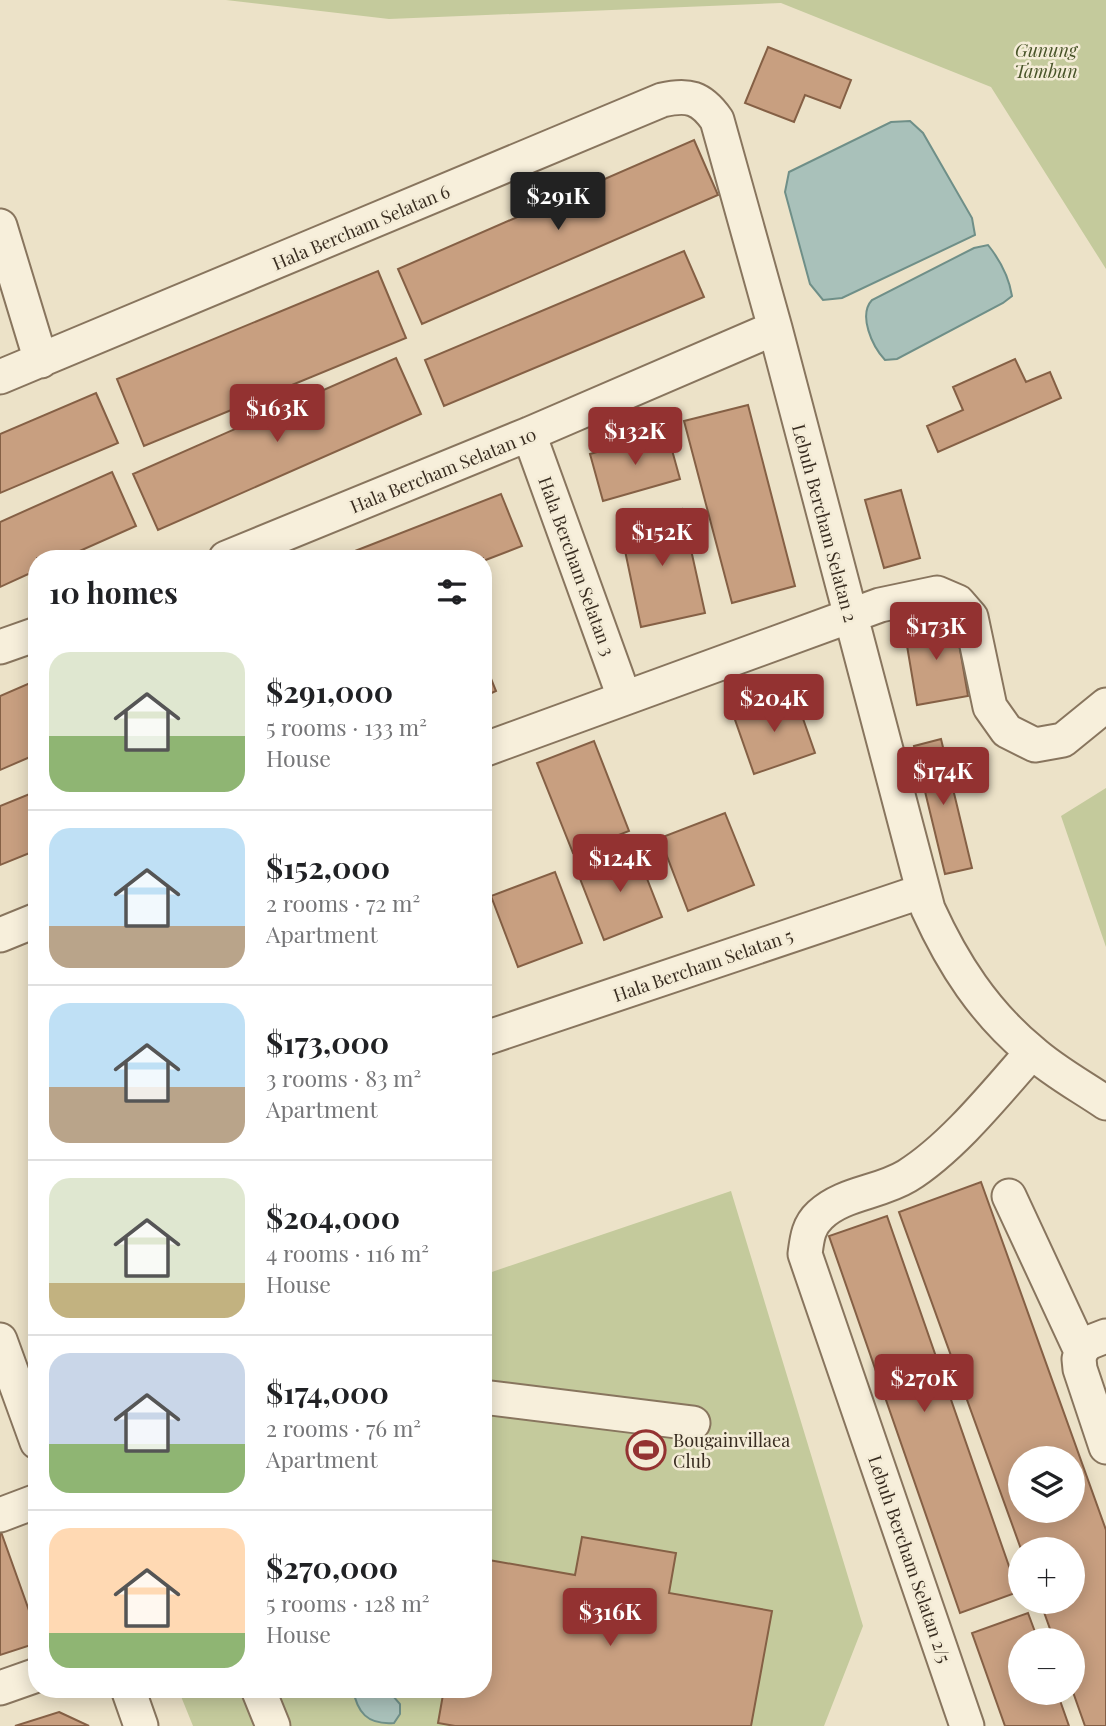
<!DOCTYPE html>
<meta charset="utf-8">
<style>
body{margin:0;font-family:"Playfair Display",serif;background:#f6f6f6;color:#202124;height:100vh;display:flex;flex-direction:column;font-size:26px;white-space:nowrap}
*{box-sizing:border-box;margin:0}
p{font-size:23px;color:#757577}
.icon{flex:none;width:38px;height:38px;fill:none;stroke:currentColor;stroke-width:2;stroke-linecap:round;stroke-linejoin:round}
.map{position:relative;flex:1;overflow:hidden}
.panel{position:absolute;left:28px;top:550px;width:464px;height:1148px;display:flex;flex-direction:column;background:#fff;border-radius:28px;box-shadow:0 4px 18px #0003}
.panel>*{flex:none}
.tools{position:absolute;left:1008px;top:1446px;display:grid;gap:14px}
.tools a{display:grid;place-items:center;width:77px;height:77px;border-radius:50%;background:#fff;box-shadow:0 4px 18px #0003;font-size:35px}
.price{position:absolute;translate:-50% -60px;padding:0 16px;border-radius:7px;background:#933231;color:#fff;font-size:23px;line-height:46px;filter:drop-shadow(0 2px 4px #0008)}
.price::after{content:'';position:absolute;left:50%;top:42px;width:21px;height:16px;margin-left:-10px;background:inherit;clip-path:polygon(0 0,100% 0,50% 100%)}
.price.selected{background:#222;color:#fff}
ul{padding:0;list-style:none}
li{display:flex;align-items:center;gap:21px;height:175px;padding:0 21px}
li+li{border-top:2px solid #e0e0e0}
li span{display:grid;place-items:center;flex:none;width:196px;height:140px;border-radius:21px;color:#555}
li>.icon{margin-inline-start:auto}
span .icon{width:84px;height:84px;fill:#fffc;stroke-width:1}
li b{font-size:30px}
h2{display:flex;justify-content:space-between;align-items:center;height:84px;padding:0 21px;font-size:30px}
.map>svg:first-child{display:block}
.green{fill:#c4ca9c}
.water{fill:#a9c1ba;stroke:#6f8f88;stroke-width:2}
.building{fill:#c89f80;stroke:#856045;stroke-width:2;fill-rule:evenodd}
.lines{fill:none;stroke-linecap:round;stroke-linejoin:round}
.minor-casing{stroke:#88755e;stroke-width:37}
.minor{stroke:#f7efdb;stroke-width:33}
.labels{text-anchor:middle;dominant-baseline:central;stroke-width:5;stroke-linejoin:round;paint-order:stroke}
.park-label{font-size:18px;font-style:italic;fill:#485428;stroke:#f4ecd7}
.street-label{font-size:18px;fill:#392d21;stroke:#f4ecd7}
.poi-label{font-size:18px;fill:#392d21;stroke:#f4ecd7;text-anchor:start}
</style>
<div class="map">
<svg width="1106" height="1726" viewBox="0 0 1106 1726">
<rect width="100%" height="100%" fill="#ece2c8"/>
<path class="green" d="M226,0H1106V269L991,87L781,3L389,19Z
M1106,788V947L1061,816Z
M731,1191L863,1626L824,1726H193L178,1689H483V1275Z"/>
<path class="water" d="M910,121L923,133L972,218L975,235L842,298L823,300L810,284L785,192L789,172L891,122Z
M988,245C1000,260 1009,277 1012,296L1003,303L897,359L885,360C872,346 858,315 872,300L974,248Z
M353,1689H387L400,1704V1714L394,1723C367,1725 357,1712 353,1689Z"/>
<path class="building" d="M768,47L851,80L840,108L805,95L794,122L745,103Z
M694,140L718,195L422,324L398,269Z
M684,251L704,297L444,406L425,360Z
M378,271L406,338L144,446L117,379Z
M396,358L421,414L158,530L133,474Z
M1015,359L1026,382L1050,372L1061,398L938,452L927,426L963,410L953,387Z
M96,393L118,443L0,493V434Z
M748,405L795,586L732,603L684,421Z
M667,432L680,479L603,501L590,454Z
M112,472L136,526L64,558H37V570L0,587V522Z
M901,490L920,558L884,568L865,500Z
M501,494L522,546L483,561V558H337Z
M682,509L705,613L641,627L619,522Z
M955,620L968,696L917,705L904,628Z
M483,659L496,691L483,697Z
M37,680V754L0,770V696Z
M794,693L815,753L754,774L733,714Z
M941,739L972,868L945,874L914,746Z
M594,741L629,831L573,853L537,763Z
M37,791V850L0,865V806Z
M725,813L754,885L688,911L660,838Z
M635,848L662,917L604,940L577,871Z
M555,872L582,943L518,967L491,896Z
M981,1182L1106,1530V1726H1085L1073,1692V1640H1054L1040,1601H1073V1549H1021L899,1212ZM1020,1458H1073V1510H1020Z
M887,1216L1018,1592L960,1613L829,1236Z
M0,1529L37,1633V1643L0,1655Z
M582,1537L676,1553L669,1593L772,1611L751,1726H455L438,1723L444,1689H483V1559L575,1575Z
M1028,1613L1038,1640H1020V1692H1057L1069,1726H1005L972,1633Z
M59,1712L89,1726H15Z"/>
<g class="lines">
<g class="minor-casing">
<path id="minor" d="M0,226L41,361
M0,377L662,100C688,94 701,97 717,120L775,328L928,909C953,964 984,1012 1031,1051C1053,1071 1081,1086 1106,1103
M529,434L624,697
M226,558L529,434L775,328
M0,647L37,634
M483,750L880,605L937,593L958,602L971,617L990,707L1007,731L1035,745L1063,740L1106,705
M0,935L37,920
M483,1039L923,891
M1009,1196L1081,1351L1079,1359L1080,1369L1106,1447
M0,1340L37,1442
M1081,1351L1088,1343L1106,1336
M483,1397L693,1423
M0,1515L37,1501
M0,1688L37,1675
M128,1689L141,1726
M258,1689L273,1726
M967,1726L805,1254C807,1239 808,1226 820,1215C843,1193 879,1193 907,1176C952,1148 996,1093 1032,1052"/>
</g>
<use href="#minor" class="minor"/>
</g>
<defs>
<g id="stadium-ring" transform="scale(2.0125)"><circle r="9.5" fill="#f4ecd7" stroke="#933231" stroke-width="1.5"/><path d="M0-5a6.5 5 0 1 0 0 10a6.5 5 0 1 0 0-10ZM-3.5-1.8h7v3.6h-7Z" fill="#933231"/></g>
</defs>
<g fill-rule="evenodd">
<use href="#stadium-ring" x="646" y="1450"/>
</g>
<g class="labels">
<g class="park-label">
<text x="1046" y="50">Gunung<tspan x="1046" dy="21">Tambun</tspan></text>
</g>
<g class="street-label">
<text transform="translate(361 227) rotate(-23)">Hala Bercham Selatan 6</text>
<text transform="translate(443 470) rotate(-22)">Hala Bercham Selatan 10</text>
<text transform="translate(825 523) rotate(75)">Lebuh Bercham Selatan 2</text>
<text transform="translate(577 566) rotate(70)">Hala Bercham Selatan 3</text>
<text transform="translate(703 965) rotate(-19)">Hala Bercham Selatan 5</text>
<text transform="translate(910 1559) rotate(71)">Lebuh Bercham Selatan 2/5</text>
</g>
<g class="poi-label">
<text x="673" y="1440">Bougainvillaea<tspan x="673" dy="21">Club</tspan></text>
</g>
</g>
</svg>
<div class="tools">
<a><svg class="icon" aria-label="layers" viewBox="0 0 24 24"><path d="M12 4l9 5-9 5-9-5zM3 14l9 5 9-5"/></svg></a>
<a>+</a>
<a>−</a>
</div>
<b class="price selected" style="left:558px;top:232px">$291K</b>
<b class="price" style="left:277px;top:444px">$163K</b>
<b class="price" style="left:635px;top:467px">$132K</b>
<b class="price" style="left:662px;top:568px">$152K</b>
<b class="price" style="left:936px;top:662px">$173K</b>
<b class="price" style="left:774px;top:734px">$204K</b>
<b class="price" style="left:943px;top:807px">$174K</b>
<b class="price" style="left:620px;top:894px">$124K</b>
<b class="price" style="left:924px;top:1414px">$270K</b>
<b class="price" style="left:610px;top:1648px">$316K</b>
<section class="panel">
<h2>10 homes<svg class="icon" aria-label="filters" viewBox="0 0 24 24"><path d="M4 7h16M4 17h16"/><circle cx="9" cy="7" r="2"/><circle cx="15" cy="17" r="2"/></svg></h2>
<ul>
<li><span style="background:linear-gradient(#dfe7d0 60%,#8fb573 0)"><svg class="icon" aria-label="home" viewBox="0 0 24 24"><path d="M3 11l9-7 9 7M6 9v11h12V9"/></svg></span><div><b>$291,000</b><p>5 rooms · 133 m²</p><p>House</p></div></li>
<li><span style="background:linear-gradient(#bfe0f5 70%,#b9a48a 0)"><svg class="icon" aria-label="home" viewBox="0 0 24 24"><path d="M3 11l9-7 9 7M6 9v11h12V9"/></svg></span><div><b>$152,000</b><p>2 rooms · 72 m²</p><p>Apartment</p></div></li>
<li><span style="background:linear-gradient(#bfe0f5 60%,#b9a48a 0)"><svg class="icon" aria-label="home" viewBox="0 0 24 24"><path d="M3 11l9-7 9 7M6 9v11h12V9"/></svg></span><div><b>$173,000</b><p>3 rooms · 83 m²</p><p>Apartment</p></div></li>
<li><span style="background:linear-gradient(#dfe7d0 75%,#c2b280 0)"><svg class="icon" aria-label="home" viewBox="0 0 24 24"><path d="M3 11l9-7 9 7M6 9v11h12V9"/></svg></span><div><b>$204,000</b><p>4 rooms · 116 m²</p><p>House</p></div></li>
<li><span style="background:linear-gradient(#c9d6e8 65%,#8fb573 0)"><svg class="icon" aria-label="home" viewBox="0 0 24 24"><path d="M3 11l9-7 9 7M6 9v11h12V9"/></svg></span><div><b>$174,000</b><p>2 rooms · 76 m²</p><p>Apartment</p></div></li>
<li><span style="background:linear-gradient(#ffd9b3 75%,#8fb573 0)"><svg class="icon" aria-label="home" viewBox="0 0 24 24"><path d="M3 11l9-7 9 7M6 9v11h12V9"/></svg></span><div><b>$270,000</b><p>5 rooms · 128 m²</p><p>House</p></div></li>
</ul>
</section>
</div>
